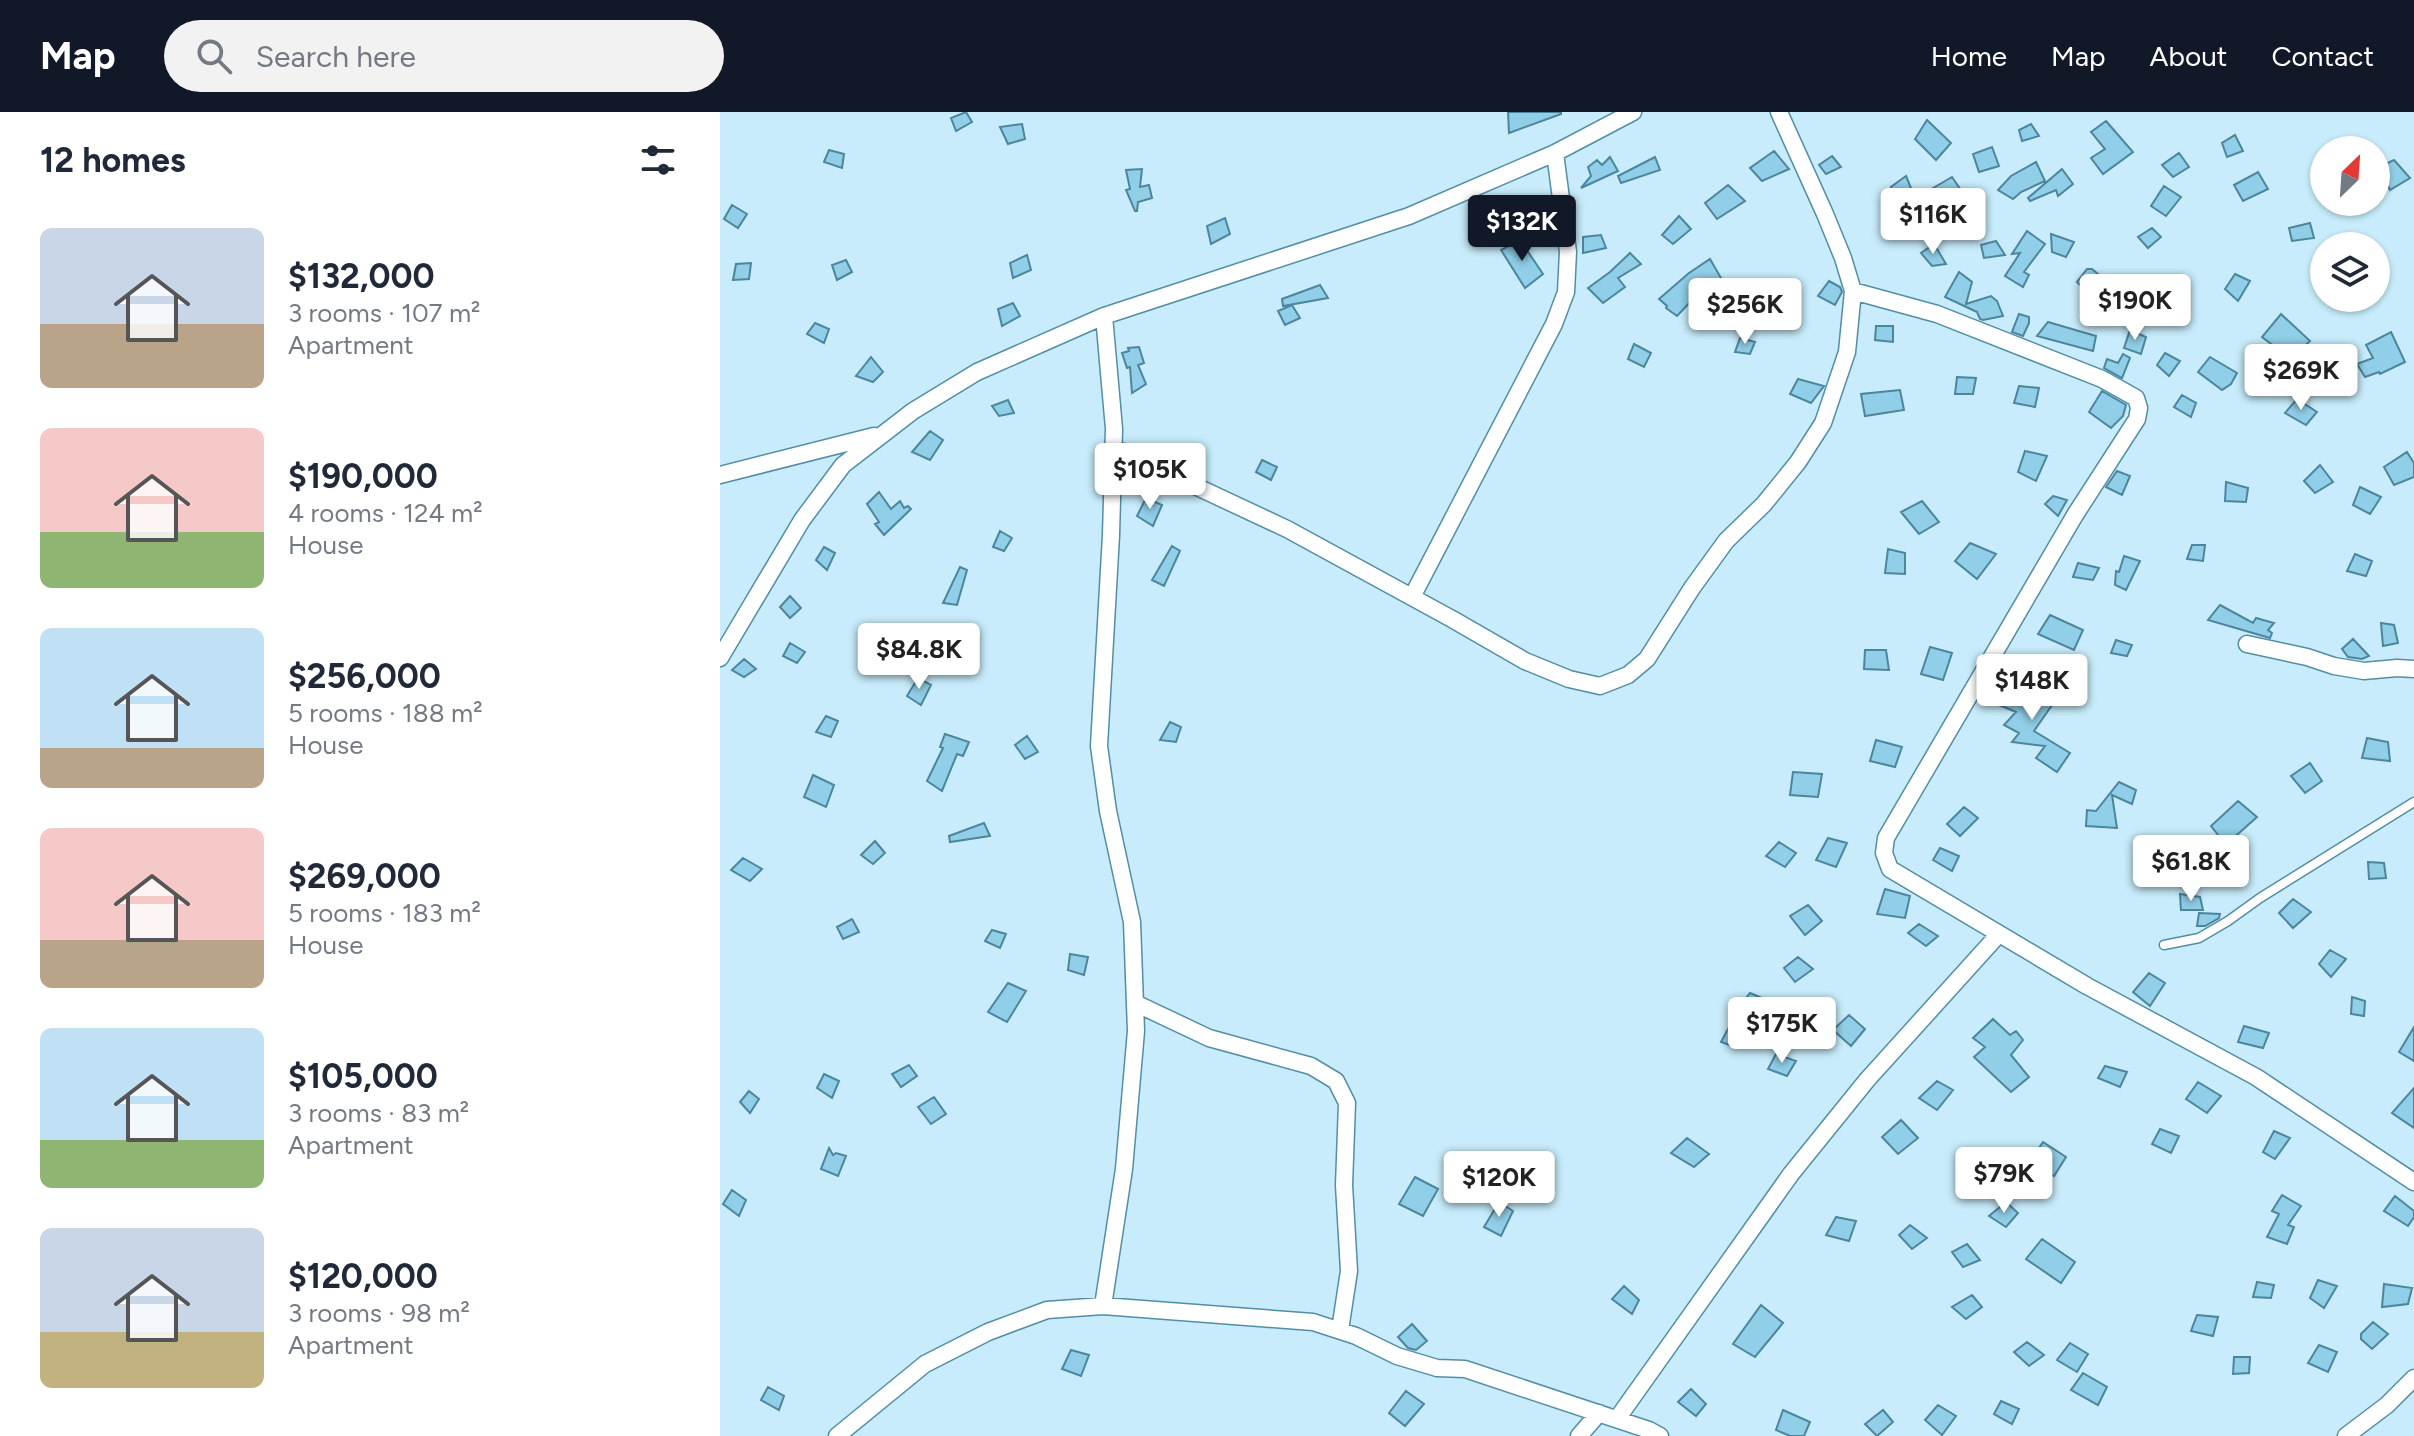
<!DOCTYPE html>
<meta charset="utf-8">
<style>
body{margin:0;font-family:Figtree,sans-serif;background:#f2f2f3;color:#1f2937;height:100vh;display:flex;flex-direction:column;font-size:30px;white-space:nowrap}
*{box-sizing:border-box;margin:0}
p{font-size:26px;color:#747a83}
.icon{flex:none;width:44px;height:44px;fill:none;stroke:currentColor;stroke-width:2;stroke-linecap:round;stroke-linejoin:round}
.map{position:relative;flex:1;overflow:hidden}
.side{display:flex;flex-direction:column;background:#fff;width:720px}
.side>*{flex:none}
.needle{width:52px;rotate:25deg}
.buttons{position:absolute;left:1590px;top:24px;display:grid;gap:16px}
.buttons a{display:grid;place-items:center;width:80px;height:80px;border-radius:50%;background:#fff;box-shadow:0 2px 6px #0004;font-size:40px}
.price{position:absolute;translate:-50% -68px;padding:0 18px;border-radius:8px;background:#fff;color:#222;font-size:26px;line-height:52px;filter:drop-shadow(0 2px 4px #0008)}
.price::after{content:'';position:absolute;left:50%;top:48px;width:24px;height:18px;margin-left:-12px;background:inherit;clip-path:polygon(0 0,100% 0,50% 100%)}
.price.active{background:#111827;color:#fff}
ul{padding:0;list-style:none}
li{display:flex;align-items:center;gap:24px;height:200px;padding:0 40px}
li span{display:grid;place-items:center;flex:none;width:224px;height:160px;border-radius:12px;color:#555}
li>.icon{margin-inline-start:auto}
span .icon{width:96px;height:96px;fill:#fffc;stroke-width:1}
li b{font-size:34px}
h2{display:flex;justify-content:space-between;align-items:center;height:96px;padding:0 40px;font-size:34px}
header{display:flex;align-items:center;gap:48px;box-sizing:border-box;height:112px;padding:0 40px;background:#111827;color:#fff}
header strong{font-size:38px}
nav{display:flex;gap:44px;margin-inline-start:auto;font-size:28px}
.search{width:560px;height:72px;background:#f2f2f3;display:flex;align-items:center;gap:20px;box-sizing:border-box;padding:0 28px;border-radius:44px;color:#747a83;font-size:30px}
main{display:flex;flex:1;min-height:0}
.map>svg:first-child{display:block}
.building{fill:#91cee7;stroke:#4b869e;stroke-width:2}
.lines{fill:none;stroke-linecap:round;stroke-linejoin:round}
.service-casing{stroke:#528ea5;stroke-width:11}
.minor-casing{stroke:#528ea5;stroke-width:19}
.service{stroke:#fff;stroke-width:8}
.minor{stroke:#fff;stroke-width:16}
</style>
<header>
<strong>Map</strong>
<div class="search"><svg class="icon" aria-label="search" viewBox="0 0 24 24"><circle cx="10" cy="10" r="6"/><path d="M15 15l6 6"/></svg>Search here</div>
<nav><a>Home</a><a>Map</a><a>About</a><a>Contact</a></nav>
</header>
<main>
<section class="side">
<h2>12 homes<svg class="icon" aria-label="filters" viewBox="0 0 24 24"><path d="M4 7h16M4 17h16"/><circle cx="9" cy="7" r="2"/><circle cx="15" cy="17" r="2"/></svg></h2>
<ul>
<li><span style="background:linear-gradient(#c9d6e8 60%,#b9a48a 0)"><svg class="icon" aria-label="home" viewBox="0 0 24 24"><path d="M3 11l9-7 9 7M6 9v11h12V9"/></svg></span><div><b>$132,000</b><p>3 rooms · 107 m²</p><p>Apartment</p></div></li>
<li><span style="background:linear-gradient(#f6c9c9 65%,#8fb573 0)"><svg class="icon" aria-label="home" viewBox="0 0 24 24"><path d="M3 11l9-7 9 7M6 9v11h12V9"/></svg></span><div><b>$190,000</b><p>4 rooms · 124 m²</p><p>House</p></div></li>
<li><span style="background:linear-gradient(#bfe0f5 75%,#b9a48a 0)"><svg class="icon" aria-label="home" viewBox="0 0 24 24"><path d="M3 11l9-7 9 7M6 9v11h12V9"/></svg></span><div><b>$256,000</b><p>5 rooms · 188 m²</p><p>House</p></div></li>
<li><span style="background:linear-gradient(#f6c9c9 70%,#b9a48a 0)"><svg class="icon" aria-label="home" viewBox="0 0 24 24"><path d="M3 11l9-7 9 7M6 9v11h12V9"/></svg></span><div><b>$269,000</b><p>5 rooms · 183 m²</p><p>House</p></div></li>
<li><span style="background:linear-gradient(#bfe0f5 70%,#8fb573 0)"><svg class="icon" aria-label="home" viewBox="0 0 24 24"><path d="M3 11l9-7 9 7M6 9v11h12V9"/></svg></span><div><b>$105,000</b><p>3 rooms · 83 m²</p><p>Apartment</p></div></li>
<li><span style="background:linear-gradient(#c9d6e8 65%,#c2b280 0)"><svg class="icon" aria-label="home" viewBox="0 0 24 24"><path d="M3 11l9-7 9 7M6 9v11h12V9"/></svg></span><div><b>$120,000</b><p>3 rooms · 98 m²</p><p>Apartment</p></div></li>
</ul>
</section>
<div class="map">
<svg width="1694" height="1324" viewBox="0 0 1694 1324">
<rect width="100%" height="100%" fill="#c8ecfb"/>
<path class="building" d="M246,0L252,10L236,19L231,6Z
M788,0H841V2L789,21Z
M1207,8L1231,31L1216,48L1195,27Z
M1386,9L1413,40L1383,62L1371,46L1385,37L1371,20Z
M302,12L305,27L288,32L280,15Z
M1311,12L1319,24L1302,29L1299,18Z
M1515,23L1523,39L1507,45L1502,31Z
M1272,35L1279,54L1259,60L1253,42Z
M109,38L124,42L122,56L104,50Z
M1054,39L1069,57L1042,69L1030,56Z
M1459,41L1469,55L1453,65L1442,53Z
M1112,44L1121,55L1106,62L1099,53Z
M890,45L898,59L861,76L871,64L868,55L877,48L882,53Z
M935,45L940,58L901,71L898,64Z
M1674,48L1690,66L1670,78L1659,55Z
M1316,50L1325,69L1301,80L1293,87L1278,78L1291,64Z
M422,57L420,75L429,73L432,86L418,90L417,99H415L406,78L410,77L406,58Z
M1342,57L1353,72L1338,84L1336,78L1310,89L1308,86Z
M1538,60L1548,77L1523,89L1514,73Z
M1186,64L1191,76L1186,82L1174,85L1171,75Z
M1232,65L1245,84L1221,98L1208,79Z
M1008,73L1025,89L997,107L985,91Z
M1444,74L1461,85L1446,104L1431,94Z
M12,93L27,102L18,116L4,107Z
M959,104L971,117L953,132L942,123Z
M505,106L510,122L491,132L487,114Z
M1224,107L1229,121L1213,126L1206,110Z
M1590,111L1594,126L1572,129L1569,116Z
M1432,116L1441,125L1428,136L1418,125Z
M1307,119L1325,132L1304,160L1309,163L1303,175L1285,164L1300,141L1292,142Z
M1331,122L1354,130L1346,145L1332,140Z
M881,123L886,136L863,141V125Z
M800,128L823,162L805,176L781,138Z
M1276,129L1285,143L1264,146L1261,133Z
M1214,132L1226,152L1212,154L1201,141Z
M910,141L921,152L898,166L905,175L883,191L868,176L890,160Z
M307,143L311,158L293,166L290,151Z
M990,147L1001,166L978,188L975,185L957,204L946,196L947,194L939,187L969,161Z
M126,148L132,160L117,168L112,153Z
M31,151L29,167L13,168L16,152Z
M1367,157H1372L1390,172L1386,181L1373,186L1357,170Z
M1239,160L1252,170L1246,192L1271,184L1277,189L1283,204L1263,208L1260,207L1257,200L1225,185Z
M1515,162L1530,169L1518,189L1505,177Z
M1028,168L1052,199L1035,208L1023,185L1011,192L1003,180Z
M1109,169L1120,175L1122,180L1115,193L1098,184Z
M600,173L608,186L563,194L562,187Z
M1435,184L1460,198L1454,212L1429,201Z
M293,191L300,204L282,214L278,197Z
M572,193L580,206L565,213L558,199Z
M1299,202L1309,205V211L1303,224L1292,220Z
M1561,202L1590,229L1571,247L1542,225Z
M1328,210L1376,224L1373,239L1317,224Z
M95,211L109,217L104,231L87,222Z
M1156,214H1173V230L1155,228Z
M1410,218L1426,225L1421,242L1404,236Z
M1671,220L1685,250L1660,262L1659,260L1645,265L1637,252L1653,246L1646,233Z
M1020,226L1035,230L1030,242L1015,240Z
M914,232L931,241L924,255L908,247Z
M419,235L424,251L418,253L426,272L412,281L410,255L407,256L402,241L409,239L408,236Z
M1445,241L1460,249L1449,264L1437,253Z
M1403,242L1410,246L1402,266L1384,256L1387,247L1398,251Z
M151,245L163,260L153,270L136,264Z
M1490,245L1517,261L1511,272L1502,278L1478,260Z
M1237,265L1256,266L1253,282H1235Z
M1078,267L1104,274L1091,291L1070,282Z
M1299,274L1319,276L1315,295L1294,291Z
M1180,278L1184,298L1145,304L1141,282Z
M1382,279L1406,293L1403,304L1391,316L1369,300Z
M1462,283L1476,291L1471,305L1454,295Z
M1577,287L1597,300L1586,313L1565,301Z
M288,288L294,301L279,304L272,294Z
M210,319L223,328L210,348L192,340Z
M1305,339L1327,344L1316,369L1298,360Z
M1687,340L1694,351V365L1674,373L1664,355Z
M542,348L557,355L551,368L536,360Z
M1600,353L1613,370L1595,381L1584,369Z
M1397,359L1410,364L1402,383L1386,375Z
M1506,370L1528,376L1526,390L1505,389Z
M1640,375L1661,385L1650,402L1633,393Z
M159,380L171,397L180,389L184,396L188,394L191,397L164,423L155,412L159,410L147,392Z
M1333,384L1347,388L1338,404L1325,392Z
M426,386L442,393L433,414L417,404Z
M1202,389L1219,410L1199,422L1181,400Z
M280,419L292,426L284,439L273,435Z
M1250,431L1276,442L1257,467L1235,449Z
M1472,433H1485L1483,449L1467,447Z
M452,434L460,439L444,474L432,468Z
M104,435L115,441L107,458L96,448Z
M1168,437L1185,441V462L1165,461Z
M1635,442L1652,449L1646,464L1627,459Z
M1404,444L1420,449L1406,478L1395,473L1396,459L1399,460Z
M1358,451L1379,456L1373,468L1353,465Z
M240,455L247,458L237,493L223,491Z
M70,484L81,496L70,506L60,495Z
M1500,493L1533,511L1536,506L1554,511L1548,518L1552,521L1550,526L1488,508Z
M1330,503L1363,518L1354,538L1318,522Z
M1661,511L1674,513L1678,531L1663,534Z
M1633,527L1649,544L1642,547L1628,545L1622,537Z
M1396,528L1412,533L1407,544L1391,541Z
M70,531L85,540L77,551L63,544Z
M1210,535L1232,541L1223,568L1201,562Z
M1145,538H1166L1169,558L1144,557Z
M172,540L208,553L206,559L166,553Z
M24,547L36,557L24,565L12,558Z
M198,566L211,573L201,593L187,584Z
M1288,572L1312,582L1315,578L1337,586L1314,619L1350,641L1337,660L1316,646L1325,634L1292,630L1299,621L1284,613L1296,600L1274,591Z
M106,604L118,609L111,625L96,620Z
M450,610L461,615L456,630L440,628Z
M225,622L249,630L243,644L237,642L222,679L207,669L223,636L220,635Z
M307,624L318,640L305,647L295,633Z
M1647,626L1668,630L1670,649L1642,646Z
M1156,628L1182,635L1175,655L1150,649Z
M1590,651L1602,669L1585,681L1571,664Z
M1073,660L1102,662L1098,685L1070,683Z
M93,663L114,673L106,695L84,685Z
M1399,670L1416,678L1412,692L1392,683L1397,716L1366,714L1367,698L1376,699Z
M1518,689L1537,705L1510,729L1499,724L1491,714Z
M1244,695L1258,706L1240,724L1227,712Z
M264,711L270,724L230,730L229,724Z
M1108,726L1127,731L1116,755L1096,748Z
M155,729L165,741L153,752L141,743Z
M1059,730L1076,741L1065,755L1046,744Z
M1220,736L1239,744L1232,759L1213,748Z
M23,746L42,757L30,769L11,758Z
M1648,750L1664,751L1666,766L1649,767Z
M1165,777L1190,784L1185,806L1157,802Z
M1460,782L1480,785L1483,798H1461Z
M1573,787L1591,800L1573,816L1559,801Z
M1088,793L1102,809L1085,823L1070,804Z
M1479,801L1500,802L1499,806L1485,814H1477Z
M132,807L139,820L123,827L117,815Z
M1199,812L1218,824L1206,834L1188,821Z
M272,818L286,822L280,836L265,829Z
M1610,838L1626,847L1611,865L1599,852Z
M350,842L368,845L364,863L348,858Z
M1078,845L1093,857L1075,870L1064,856Z
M1429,861L1445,871L1430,894L1413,880Z
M288,871L306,879L287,910L268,900Z
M1030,881L1047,888L1039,902L1020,894Z
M1632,885L1645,889L1644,904L1631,902Z
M1129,903L1145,917L1131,934L1113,918Z
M1273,907L1290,923L1296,919L1303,928L1291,943L1309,965L1291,980L1254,945L1265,935L1253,926Z
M1524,914L1549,921L1543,936L1518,930Z
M1009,915L1028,917L1018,936L1001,930Z
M1694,915V949L1679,940Z
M1056,942L1076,949L1067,964L1048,957Z
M189,953L197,964L181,975L172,962Z
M1385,954L1407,960L1400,975L1378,966Z
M104,962L119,969L112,986L97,976Z
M1217,969L1233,978L1217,998L1199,986Z
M1478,970L1501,984L1487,1001L1466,987Z
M1694,976V1016L1672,1001Z
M29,979L39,987L30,1001L20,990Z
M214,985L226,1002L211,1012L198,995Z
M1181,1008L1198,1026L1178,1042L1162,1025Z
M1440,1017L1459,1024L1451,1041L1432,1032Z
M1554,1019L1570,1026L1555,1047L1543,1040Z
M967,1026L989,1042L974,1055L951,1041Z
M1323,1030L1346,1045L1334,1064L1310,1049Z
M109,1036L113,1043L116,1041L126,1044L118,1064L101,1057Z
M695,1065L718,1077L703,1104L679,1092Z
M12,1078L26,1088L19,1104L3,1092Z
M1562,1083L1581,1094L1568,1113L1574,1115L1567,1132L1547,1125L1559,1102L1552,1099Z
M1675,1084L1694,1099V1105L1688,1114L1664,1099Z
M779,1090L793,1099L781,1124L764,1115Z
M1286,1090L1298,1101L1286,1115L1269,1104Z
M1116,1105L1136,1109L1129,1129L1106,1123Z
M1190,1113L1207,1126L1192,1137L1179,1123Z
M1322,1127L1355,1150L1341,1171L1306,1147Z
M1247,1132L1260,1148L1243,1155L1232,1140Z
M1598,1168L1617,1174L1604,1196L1590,1186Z
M1537,1170L1554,1173L1551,1186L1533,1185Z
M1664,1172L1692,1176L1688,1192L1662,1195Z
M904,1174L919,1188L912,1202L892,1187Z
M1252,1183L1262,1195L1246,1207L1232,1195Z
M1041,1193L1063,1211L1035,1245L1013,1232Z
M1477,1203L1498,1205L1493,1224L1471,1219Z
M1653,1210L1668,1222L1652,1237L1641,1227V1222Z
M692,1212L707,1229L696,1238L688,1236L678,1225Z
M1307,1230L1324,1243L1309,1254L1294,1240Z
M1350,1231L1368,1242L1357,1260L1337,1248Z
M1599,1233L1617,1240L1608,1260L1588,1251Z
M351,1238L369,1243L361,1264L342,1257Z
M1514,1245H1530L1529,1261L1513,1262Z
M1363,1261L1387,1275L1378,1293L1351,1278Z
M48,1275L64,1284L59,1298L41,1288Z
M971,1277L986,1292L976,1304L958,1290Z
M686,1279L704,1292L685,1314L669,1301Z
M1281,1289L1299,1297L1292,1312L1274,1302Z
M1218,1293L1236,1304L1222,1323L1205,1308Z
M1063,1298L1090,1310L1084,1324H1070L1056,1318Z
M1163,1298L1173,1310L1157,1324L1145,1312Z"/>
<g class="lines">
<g class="service-casing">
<path id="service" d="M1444,833L1479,826L1508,809L1540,786L1694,690"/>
</g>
<g class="minor-casing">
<path id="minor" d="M1133,179L1217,202L1382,267L1416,286L1419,296L1417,307L1355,403L1166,726L1164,741L1170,757L1367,874L1536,965L1694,1070
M394,336L567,417L732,507L805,549L849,567L880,574L908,563L927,547L972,476L1006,429L1044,392L1078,350L1103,311L1127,240L1133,179L1123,146L1105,102L1059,0
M0,363L154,324
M692,485L834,212L846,180L848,140L835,41
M1527,532L1587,545L1614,554L1644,559L1677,556L1694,557
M0,546L82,408L123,353L193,299L257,260L384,204L689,104L835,41L913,0
M415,891L489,926L591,954L616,969L627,991L624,1073L629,1159L620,1218
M383,1194L404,1057L416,919L412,810L388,699L379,634L391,423L394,317L384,204
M897,1307L1071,1062L1147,968L1279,822
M117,1324L205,1252L268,1220L327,1198L383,1194L593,1210L636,1224L677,1244L717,1256L745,1257L929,1318L940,1324
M859,1324L879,1301
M1626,1324L1667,1293L1694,1266"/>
</g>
<use href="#service" class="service"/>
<use href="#minor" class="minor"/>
</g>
</svg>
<div class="buttons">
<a><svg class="needle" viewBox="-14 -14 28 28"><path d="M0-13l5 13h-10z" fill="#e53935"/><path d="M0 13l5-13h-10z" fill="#747a83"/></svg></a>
<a><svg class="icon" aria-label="layers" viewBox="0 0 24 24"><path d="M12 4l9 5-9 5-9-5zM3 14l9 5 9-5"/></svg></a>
</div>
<b class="price" style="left:1213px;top:144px">$116K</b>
<b class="price active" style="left:802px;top:151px">$132K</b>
<b class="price" style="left:1415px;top:230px">$190K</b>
<b class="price" style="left:1025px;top:234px">$256K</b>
<b class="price" style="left:1581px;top:300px">$269K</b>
<b class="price" style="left:430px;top:399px">$105K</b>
<b class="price" style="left:199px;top:579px">$84.8K</b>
<b class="price" style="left:1312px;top:610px">$148K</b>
<b class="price" style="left:1471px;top:791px">$61.8K</b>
<b class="price" style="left:1062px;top:953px">$175K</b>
<b class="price" style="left:1284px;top:1103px">$79K</b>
<b class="price" style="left:779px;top:1107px">$120K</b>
</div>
</main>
